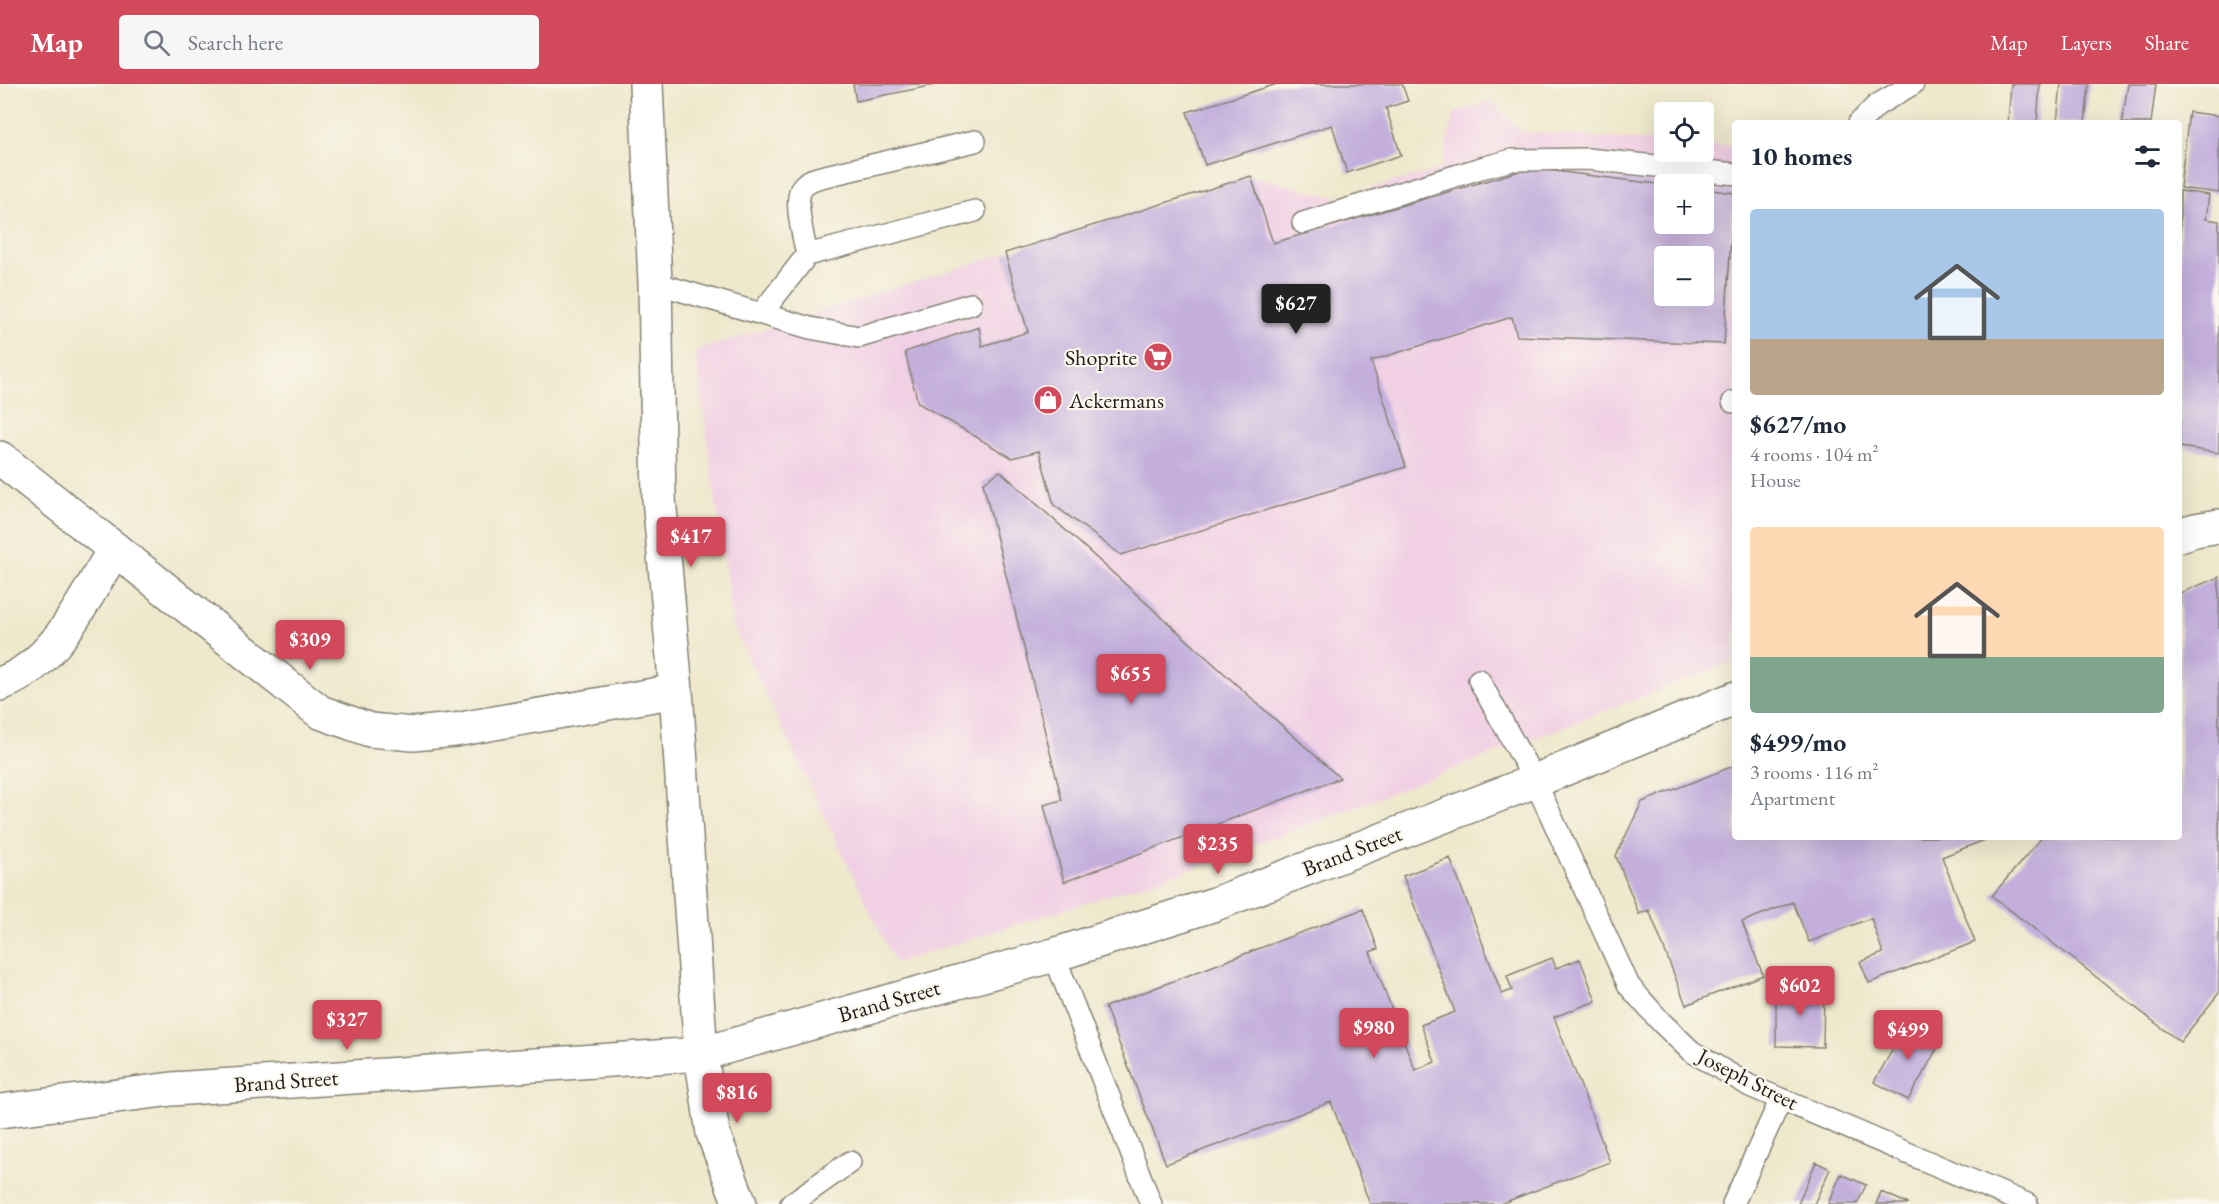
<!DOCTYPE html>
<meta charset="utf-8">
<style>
body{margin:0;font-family:"EB Garamond",serif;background:#f6f6f7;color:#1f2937;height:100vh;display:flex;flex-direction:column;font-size:22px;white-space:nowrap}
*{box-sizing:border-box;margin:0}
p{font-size:20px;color:#747a83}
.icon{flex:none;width:33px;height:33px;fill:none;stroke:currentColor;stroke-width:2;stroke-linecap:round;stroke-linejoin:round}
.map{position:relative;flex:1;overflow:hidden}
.panel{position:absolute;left:1732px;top:36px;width:450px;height:720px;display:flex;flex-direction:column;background:#fff;border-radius:6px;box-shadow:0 6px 24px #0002}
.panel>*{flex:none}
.tools{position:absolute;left:1654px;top:18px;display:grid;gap:12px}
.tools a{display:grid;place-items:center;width:60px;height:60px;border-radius:6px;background:#fff;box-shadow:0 6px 24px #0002;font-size:30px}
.price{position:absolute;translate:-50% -51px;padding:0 14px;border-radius:6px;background:#d1495b;color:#fff;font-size:20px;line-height:39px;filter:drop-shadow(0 2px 3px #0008)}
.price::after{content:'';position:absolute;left:50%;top:36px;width:18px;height:14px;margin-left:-9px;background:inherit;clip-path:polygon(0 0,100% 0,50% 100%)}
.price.current{background:#222;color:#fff}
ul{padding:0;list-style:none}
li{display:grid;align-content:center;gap:12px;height:318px;padding:0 18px}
li span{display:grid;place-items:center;height:186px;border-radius:6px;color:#555}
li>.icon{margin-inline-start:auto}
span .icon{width:108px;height:108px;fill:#fffc;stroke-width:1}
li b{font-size:26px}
h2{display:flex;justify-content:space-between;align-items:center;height:72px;padding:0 18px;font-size:26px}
header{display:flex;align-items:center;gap:36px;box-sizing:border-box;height:84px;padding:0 30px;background:#d1495b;color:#fff}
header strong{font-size:28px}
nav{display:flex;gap:33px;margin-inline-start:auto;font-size:21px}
.search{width:420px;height:54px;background:#f6f6f7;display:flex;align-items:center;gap:15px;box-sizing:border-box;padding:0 21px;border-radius:6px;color:#747a83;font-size:22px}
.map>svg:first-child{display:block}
.built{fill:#f1d0e4;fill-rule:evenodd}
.building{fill:#c3aedc;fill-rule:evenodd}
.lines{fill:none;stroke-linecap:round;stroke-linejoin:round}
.lane-casing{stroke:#858274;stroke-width:24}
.street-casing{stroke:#858274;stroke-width:36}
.secondary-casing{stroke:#858274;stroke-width:36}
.lane{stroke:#fff;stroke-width:21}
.street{stroke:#fff;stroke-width:33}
.secondary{stroke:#fff;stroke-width:33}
.labels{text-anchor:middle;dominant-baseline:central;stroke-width:4.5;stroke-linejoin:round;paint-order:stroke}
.poi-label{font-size:22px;fill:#1c1c1c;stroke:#fbf7ec;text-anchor:end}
.street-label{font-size:22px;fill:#1c1c1c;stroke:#fbf7ec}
</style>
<header>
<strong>Map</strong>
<div class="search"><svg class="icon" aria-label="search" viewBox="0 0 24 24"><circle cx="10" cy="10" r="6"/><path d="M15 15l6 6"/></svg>Search here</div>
<nav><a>Map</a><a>Layers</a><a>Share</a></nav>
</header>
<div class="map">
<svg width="2219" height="1120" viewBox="0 0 2219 1120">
<rect width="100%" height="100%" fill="#fbf7ec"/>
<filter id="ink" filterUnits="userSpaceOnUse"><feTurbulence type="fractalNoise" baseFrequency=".0167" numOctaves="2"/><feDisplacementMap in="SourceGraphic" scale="12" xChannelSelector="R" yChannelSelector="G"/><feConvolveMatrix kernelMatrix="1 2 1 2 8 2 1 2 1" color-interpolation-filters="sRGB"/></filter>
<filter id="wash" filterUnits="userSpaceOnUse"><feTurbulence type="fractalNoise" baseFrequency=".008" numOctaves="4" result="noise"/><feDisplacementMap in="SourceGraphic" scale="24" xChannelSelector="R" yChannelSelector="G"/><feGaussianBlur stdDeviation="1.35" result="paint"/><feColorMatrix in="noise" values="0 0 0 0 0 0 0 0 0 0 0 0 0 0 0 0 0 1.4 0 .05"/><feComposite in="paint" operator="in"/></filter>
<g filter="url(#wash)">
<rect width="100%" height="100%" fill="#eee8cc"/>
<path class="built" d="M1490,17L1522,48L1665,58V68H1704V61L1735,63V577L1200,782L895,879L733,542L695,267L1251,92L1337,114L1441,85L1454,29ZM1665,100H1704V140H1665ZM1665,172H1704V212H1665Z"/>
<g id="blocks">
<path class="building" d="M853,0H935V1L856,17Z
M1277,0H1402L1408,17L1386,24L1401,71L1347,89L1332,41L1205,81L1187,28Z
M2011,0H2040L2037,39H2008Z
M2061,0H2089L2085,39H2057Z
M2128,0H2156L2151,39H2122Z
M2189,28L2219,32V109L2180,104Z
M1530,84L1665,101V140H1704V105L1734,109L1724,260L1517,252L1512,233L1371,277L1406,383L1121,471L1054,421L1039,367L1012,374L918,319L905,268L979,243L982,262L1028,248L1005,169L1251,92L1273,159ZM1665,172H1704V212H1665Z
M2180,107L2209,111L2206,135L2219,137V369L2180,363Z
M1000,387L1340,694L1064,798L1044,721L1062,716L983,399Z
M2219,493V909L2180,958L1992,812L2042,753H2180V509Z
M1736,681V753H1992L1942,773L1975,858L1869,899L1860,878L1883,869L1871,834L1809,858L1793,818L1742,838L1763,891L1686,921L1649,826L1639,830L1616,772L1642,718Z
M1450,774L1502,910L1512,906L1507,892L1552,874L1556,884L1580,875L1596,917L1554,933L1610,1078L1500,1120H1370L1331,1018L1166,1080L1105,923L1363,825L1378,865L1370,868L1415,986L1435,978L1421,941L1455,928L1403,792Z
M1776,904L1824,905L1823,963L1776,962Z
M1909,937L1942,956L1908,1016L1874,998Z
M1816,1078L1830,1085L1814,1120H1798Z
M1841,1090L1866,1101L1857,1120H1828Z
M1881,1108L1909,1120H1876Z"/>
</g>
</g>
<g filter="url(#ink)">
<use href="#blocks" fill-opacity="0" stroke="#858274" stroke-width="1.5"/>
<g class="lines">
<g class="lane-casing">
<path id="lane" d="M1859,39L1877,21L1913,0
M1303,139L1481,84L1512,76L1587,75L1736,90
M807,171C804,155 794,120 801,105C805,97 814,95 821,93L975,57
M655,199L810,244L859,253L971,220
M761,230L807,171L975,127
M1733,318H1736
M1479,596L1535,697L1629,902L1661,938L1691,967L1750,1002L2027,1120
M1054,871L1151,1120
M791,1120L850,1078
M1733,1120L1781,1015"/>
</g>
<g class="street-casing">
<path id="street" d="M0,600C58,579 84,513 115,465
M701,970L713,1049L740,1120"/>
</g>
<g class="secondary-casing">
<path id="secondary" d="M646,0L655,199L659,414L676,607L701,970
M0,374L320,628L370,646L413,650L455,646L676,607
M2180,451L2195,446L2219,442
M0,1027L172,1005L701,970L1054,871L1215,820L1535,697L1736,614"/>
</g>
<use href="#lane" class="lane"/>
<use href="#street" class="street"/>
<use href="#secondary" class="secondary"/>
</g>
</g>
<defs>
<g id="supermarket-disc" transform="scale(1.5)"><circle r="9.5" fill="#d1495b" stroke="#fbf7ec"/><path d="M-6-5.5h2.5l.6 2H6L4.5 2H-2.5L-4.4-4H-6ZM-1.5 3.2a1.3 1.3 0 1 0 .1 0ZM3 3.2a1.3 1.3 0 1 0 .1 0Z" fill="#fff"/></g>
<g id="shop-disc" transform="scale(1.5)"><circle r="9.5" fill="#d1495b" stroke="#fbf7ec"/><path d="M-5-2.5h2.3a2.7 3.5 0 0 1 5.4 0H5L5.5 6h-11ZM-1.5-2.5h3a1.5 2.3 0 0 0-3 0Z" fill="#fff"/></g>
</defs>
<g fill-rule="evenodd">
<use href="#supermarket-disc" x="1158" y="273"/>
<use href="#shop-disc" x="1048" y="316"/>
</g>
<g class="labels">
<g class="poi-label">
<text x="1137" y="273">Shoprite</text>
<text x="1069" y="316" text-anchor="start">Ackermans</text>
</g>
<g class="street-label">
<text transform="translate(1352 767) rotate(-21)">Brand Street</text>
<text transform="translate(889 917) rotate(-16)">Brand Street</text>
<text transform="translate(1748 995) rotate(27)">Joseph Street</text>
<text transform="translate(286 997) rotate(-4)">Brand Street</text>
</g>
</g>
</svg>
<div class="tools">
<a><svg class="icon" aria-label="locate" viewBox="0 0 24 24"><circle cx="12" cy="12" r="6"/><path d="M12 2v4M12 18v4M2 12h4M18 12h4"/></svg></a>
<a>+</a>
<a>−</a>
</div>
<b class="price current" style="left:1296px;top:251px">$627</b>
<b class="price" style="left:691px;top:484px">$417</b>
<b class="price" style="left:310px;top:587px">$309</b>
<b class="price" style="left:1131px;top:621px">$655</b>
<b class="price" style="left:1218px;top:791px">$235</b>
<b class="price" style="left:1800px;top:933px">$602</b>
<b class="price" style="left:347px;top:967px">$327</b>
<b class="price" style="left:1374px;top:975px">$980</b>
<b class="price" style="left:1908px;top:977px">$499</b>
<b class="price" style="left:737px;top:1040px">$816</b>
<section class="panel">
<h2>10 homes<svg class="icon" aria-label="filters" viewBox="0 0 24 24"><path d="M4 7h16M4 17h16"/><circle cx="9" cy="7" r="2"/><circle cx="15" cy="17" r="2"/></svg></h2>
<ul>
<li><span style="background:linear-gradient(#a9c7e8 70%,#b9a48a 0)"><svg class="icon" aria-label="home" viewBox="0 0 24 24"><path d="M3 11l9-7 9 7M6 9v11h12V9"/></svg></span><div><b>$627/mo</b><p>4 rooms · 104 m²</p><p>House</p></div></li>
<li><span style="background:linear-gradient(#ffd9b3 70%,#7fa58c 0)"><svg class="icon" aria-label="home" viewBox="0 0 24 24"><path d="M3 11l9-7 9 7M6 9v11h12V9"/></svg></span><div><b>$499/mo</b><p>3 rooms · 116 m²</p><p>Apartment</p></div></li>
</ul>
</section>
</div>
